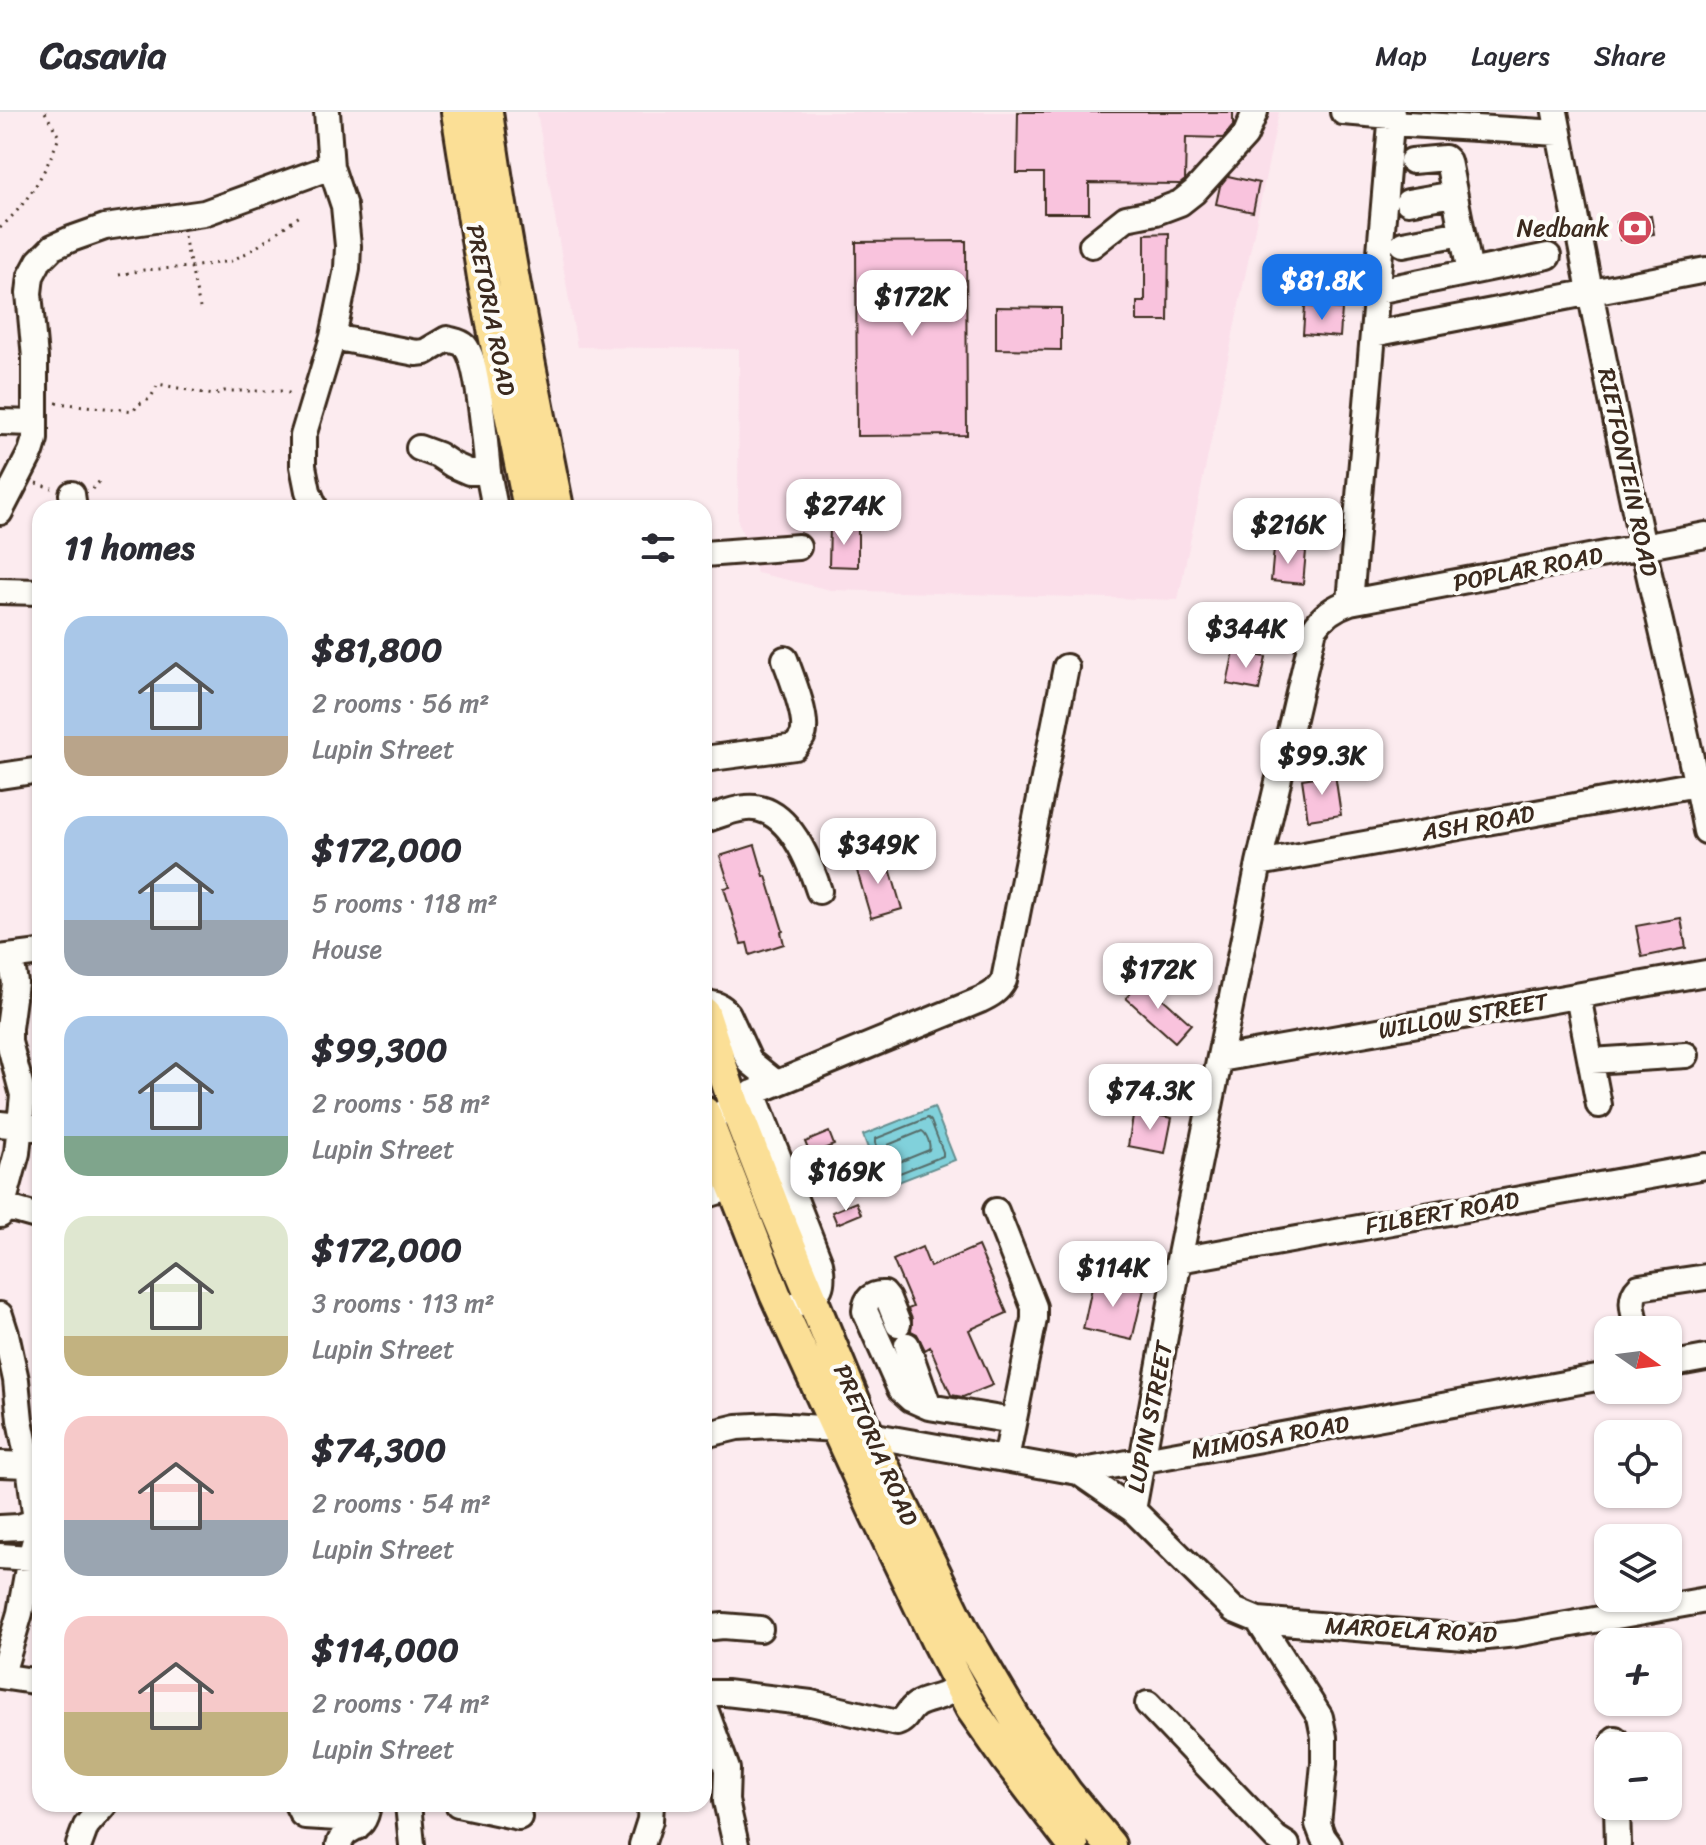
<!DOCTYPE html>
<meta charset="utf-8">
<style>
body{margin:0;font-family:Sriracha,sans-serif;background:#f2f2f3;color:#2b2b33;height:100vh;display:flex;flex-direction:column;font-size:30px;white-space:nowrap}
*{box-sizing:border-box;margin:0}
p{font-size:26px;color:#7c7c81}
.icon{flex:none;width:44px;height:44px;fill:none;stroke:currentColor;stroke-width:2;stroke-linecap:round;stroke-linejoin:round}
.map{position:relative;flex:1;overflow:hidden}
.sheet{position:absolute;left:32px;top:388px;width:680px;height:1312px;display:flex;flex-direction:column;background:#fff;border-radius:24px;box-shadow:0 2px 6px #0004}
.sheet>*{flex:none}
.needle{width:52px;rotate:104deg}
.tools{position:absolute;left:1594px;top:1204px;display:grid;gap:16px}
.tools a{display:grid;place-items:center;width:88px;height:88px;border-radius:16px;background:#fff;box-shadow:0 2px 6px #0004;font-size:40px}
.price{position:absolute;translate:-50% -68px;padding:0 18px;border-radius:16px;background:#fff;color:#222;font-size:26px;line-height:52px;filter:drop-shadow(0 2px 4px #0008)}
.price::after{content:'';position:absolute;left:50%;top:48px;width:24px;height:18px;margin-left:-12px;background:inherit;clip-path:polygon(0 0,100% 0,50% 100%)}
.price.on{background:#1a73e8;color:#fff}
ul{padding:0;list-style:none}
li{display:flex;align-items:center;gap:24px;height:200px;padding:0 32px}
li span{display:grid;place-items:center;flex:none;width:224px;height:160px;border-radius:24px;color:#555}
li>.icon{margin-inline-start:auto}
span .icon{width:96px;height:96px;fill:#fffc;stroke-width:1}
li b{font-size:34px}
h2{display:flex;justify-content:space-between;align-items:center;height:96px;padding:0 32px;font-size:34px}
header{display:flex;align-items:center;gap:48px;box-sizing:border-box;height:112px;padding:0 40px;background:#fff;border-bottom:2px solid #e1e1e2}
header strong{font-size:38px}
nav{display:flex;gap:44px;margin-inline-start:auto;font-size:28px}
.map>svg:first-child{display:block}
.built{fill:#fbdfea}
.water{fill:#81d1db;stroke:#658e8f;stroke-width:2}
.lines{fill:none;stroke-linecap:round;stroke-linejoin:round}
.shore{stroke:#576d6a;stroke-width:2}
.building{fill:#f9c3dd;stroke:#3b2a1e;stroke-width:2}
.minor-casing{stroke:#3b2a1e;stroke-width:30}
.major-casing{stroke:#3b2a1e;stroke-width:36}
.path{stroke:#3b2a1e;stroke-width:3;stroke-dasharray:2 6;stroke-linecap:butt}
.minor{stroke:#fdfcf7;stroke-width:24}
.major{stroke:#fbdf96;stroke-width:30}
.labels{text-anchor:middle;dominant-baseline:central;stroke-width:8;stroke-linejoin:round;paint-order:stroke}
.poi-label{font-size:24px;fill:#3b2a1e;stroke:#fdfcf7;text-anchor:end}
.street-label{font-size:24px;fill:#3b2a1e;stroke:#fdfcf7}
</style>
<header>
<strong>Casavia</strong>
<nav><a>Map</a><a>Layers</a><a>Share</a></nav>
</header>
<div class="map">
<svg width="1706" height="1733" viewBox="0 0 1706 1733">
<rect width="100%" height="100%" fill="#fcebef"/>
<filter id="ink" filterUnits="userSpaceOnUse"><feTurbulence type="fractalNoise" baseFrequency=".0125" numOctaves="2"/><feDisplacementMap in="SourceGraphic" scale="16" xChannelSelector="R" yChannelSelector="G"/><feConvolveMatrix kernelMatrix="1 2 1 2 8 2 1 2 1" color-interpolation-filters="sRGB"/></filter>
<g filter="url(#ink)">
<path class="built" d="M537,0H1279L1178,488L831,478L757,461L738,409L739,237L577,235Z"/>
<path class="water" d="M934,995L955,1048L883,1076L863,1023Z"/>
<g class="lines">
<path class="shore" d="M928,1006L931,1009L943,1040V1044L892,1064H888L875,1031V1027Z
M922,1019C927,1022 931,1033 929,1038L897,1051H893L887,1036L888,1033Z"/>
</g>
<path class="building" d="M1018,0H1233V14L1223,26L1186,25L1185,68L1180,72L1089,71V101H1044V61H1017Z
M1228,64L1259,71L1253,100L1216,92L1220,74Z
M1651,104L1654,122L1620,128L1617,110Z
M1169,121L1168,209H1137V190H1145V122Z
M966,129L967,323L857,324L856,130Z
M1305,194L1342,197L1340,225L1303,222Z
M996,195L1061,196V238L996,237Z
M830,415L858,416V455L829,454Z
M1274,436L1306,439L1303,472L1271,469Z
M1234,539L1266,545L1259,578L1227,572Z
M1335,662L1341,703L1308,708L1302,667Z
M755,733L764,764H766L783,819L781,820L784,832L750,843L747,831L741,832L724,776L730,775L720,744Z
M886,743L902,797L871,806L855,752Z
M1681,806L1686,836L1642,845L1636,814Z
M1142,868L1191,912L1175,930L1126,886Z
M1134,999L1172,1006L1165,1041L1128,1034Z
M829,1020L834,1033L810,1042L805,1030Z
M856,1090L861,1102L837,1112L832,1100Z
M978,1134L1007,1201L969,1218L993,1273L963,1285L951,1283L930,1235L925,1238L917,1222L911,1219L912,1207L908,1197L913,1195L893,1148L922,1135L930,1155Z
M1094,1166L1144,1177L1132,1228L1083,1217Z"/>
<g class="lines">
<g class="minor-casing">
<path id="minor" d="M1343,0L1391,4
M1555,0C1583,145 1611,290 1643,435C1664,530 1688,624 1706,719
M1391,11L1559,21
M1412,49L1445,46L1448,49L1470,160
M1408,90L1454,82
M1403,132L1462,121
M1092,133L1126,106L1156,100L1180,91L1194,80L1245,24L1255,0
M1377,179L1548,144
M1373,222L1706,158
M333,225L416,241L425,240L447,227C453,229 460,229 465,234C480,251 485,334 488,360
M0,310L34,311
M419,336L438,343L453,353L469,360H488L495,396
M72,382L74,396
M315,396L308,379L303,354V324L333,225L347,157L348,134L344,94L331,55L327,0
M0,400L31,340L35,327V246L29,181L31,164L39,149L53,135L71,127L105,115L204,101L331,55
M704,442L798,435
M0,479L40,480
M1350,490L1392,0
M704,647L795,635C799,629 804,625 804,618C806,600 791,564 785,547
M0,664L40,658
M704,708C717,704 732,697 746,696C787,692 809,748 819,779
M1259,751L1697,672
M0,846L40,841
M1578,884L1599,993
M704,891C715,892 721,893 728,902L750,950L776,971
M1220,947L1706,861
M1591,949L1686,943
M753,981L820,1151C824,1173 822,1182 800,1191
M722,1001L753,981L980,888C991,883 998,879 1004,868L1066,555
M0,1012L40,1016
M704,1084L732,1075
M0,1097L15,1098L40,1105
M996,1099L1034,1195V1207L1006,1347
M0,1103L17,1041L23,983L9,930V916L15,871L11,846
M1179,1148L1706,1054
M0,1203L6,1222L16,1268L20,1308L29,1353L36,1409L35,1428L30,1446L20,1501L4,1555L0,1560
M898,1212L888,1187L884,1182C872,1181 866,1187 865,1199L900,1277L911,1287L929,1295L1013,1309
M1638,1218C1635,1204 1627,1186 1639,1175L1706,1165
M907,1233L929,1295
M1668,1253L1706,1246
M704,1323L737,1315L774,1313L836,1317L1078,1360L1608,1264
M0,1352L29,1353
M1078,1360L1133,1398L1234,1498L1258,1508L1477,1526L1516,1522L1706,1488
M1133,1398L1179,1148L1259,751L1314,517C1323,503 1335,495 1350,490L1706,423
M0,1416L19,1415L40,1408
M0,1444L30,1446
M1258,1508L1320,1605L1324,1625V1652L1318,1712L1323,1725L1329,1733
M704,1516L723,1514L760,1517
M0,1564L40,1570
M704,1581H726L811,1591L897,1611C907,1608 907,1599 916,1593C923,1588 933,1587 941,1584C948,1581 954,1577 960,1574
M1148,1592L1276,1726L1287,1733
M704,1594L727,1657L726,1689L736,1733
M1615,1627V1634
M297,1692L302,1702L305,1704L337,1706L357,1715
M408,1692L412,1733
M458,1692L519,1705
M1617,1694L1618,1733
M79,1733L86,1714L105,1692
M339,1733C346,1709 364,1725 368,1692
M642,1733L650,1708L651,1692"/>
</g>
<g class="major-casing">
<path id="major" d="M457,0L484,172L529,396
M487,0C505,133 532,264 558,396
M704,901L734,992L774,1095L869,1324L964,1520L1016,1608L1067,1681L1110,1733
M704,1000L775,1182L876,1403L937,1530L971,1596L1007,1647L1073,1733"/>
</g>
<path class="path" d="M0,116C28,91 46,60 59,25L45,0
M184,124L200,196
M119,163L144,158L191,155L231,149L254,137L301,103
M56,291L134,299L137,293L150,287L158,272L213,283L224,279H282L295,283
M36,371L52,376
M92,377L100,369"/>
<use href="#minor" class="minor"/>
<use href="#major" class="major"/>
</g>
</g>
<defs>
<g id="bank-disc" transform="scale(1.8)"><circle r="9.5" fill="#d1495b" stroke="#fdfcf7"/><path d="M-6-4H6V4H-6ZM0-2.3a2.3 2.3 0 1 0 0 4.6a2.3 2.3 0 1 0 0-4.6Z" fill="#fff"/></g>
</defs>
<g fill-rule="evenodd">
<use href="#bank-disc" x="1635" y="116"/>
</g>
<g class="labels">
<g class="poi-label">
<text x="1609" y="116">Nedbank</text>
</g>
<g class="street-label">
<text transform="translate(491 198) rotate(79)">PRETORIA ROAD</text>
<text transform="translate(1628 360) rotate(78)">RIETFONTEIN ROAD</text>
<text transform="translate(1528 457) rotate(-11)">POPLAR ROAD</text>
<text transform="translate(1478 711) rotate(-10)">ASH ROAD</text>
<text transform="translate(1463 904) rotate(-10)">WILLOW STREET</text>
<text transform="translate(1442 1101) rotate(-10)">FILBERT ROAD</text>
<text transform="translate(1150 1305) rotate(-79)">LUPIN STREET</text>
<text transform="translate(1270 1325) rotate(-10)">MIMOSA ROAD</text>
<text transform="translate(876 1333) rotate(66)">PRETORIA ROAD</text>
<text transform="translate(1411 1518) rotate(3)">MAROELA ROAD</text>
</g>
</g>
</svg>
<div class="tools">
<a><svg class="needle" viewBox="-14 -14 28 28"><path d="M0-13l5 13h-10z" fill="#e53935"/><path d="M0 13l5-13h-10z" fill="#7c7c81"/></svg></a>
<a><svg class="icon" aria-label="locate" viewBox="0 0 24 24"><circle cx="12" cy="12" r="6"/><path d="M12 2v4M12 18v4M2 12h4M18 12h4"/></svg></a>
<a><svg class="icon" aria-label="layers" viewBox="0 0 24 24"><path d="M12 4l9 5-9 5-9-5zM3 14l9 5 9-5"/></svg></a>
<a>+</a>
<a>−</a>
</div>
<b class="price on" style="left:1322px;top:210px">$81.8K</b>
<b class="price" style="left:912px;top:226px">$172K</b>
<b class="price" style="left:844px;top:435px">$274K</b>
<b class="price" style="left:1288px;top:454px">$216K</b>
<b class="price" style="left:1246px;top:558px">$344K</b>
<b class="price" style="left:1322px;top:685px">$99.3K</b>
<b class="price" style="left:878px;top:774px">$349K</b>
<b class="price" style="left:1158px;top:899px">$172K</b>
<b class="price" style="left:1150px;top:1020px">$74.3K</b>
<b class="price" style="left:846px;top:1101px">$169K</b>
<b class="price" style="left:1113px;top:1197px">$114K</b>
<section class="sheet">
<h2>11 homes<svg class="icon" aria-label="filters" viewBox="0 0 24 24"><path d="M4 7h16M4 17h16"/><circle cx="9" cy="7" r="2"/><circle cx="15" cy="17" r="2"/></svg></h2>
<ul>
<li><span style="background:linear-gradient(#a9c7e8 75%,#b9a48a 0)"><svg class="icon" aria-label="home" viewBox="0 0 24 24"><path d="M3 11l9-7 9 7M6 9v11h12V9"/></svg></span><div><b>$81,800</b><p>2 rooms · 56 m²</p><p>Lupin Street</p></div></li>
<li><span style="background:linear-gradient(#a9c7e8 65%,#9aa5b1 0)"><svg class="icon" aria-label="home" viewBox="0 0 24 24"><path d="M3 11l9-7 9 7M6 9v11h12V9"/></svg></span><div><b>$172,000</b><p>5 rooms · 118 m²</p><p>House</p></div></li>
<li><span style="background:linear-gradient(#a9c7e8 75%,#7fa58c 0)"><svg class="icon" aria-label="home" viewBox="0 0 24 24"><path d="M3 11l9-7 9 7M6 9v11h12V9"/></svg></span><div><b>$99,300</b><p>2 rooms · 58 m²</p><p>Lupin Street</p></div></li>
<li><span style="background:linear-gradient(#dfe7d0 75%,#c2b280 0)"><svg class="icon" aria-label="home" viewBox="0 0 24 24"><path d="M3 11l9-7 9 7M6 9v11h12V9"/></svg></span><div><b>$172,000</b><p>3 rooms · 113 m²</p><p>Lupin Street</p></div></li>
<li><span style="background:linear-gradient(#f6c9c9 65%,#9aa5b1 0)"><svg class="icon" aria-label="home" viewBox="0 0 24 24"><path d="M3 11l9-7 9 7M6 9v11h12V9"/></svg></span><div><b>$74,300</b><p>2 rooms · 54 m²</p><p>Lupin Street</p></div></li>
<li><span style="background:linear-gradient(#f6c9c9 60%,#c2b280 0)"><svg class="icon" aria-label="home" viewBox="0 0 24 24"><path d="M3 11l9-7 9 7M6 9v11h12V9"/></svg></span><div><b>$114,000</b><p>2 rooms · 74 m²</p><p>Lupin Street</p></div></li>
</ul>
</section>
</div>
